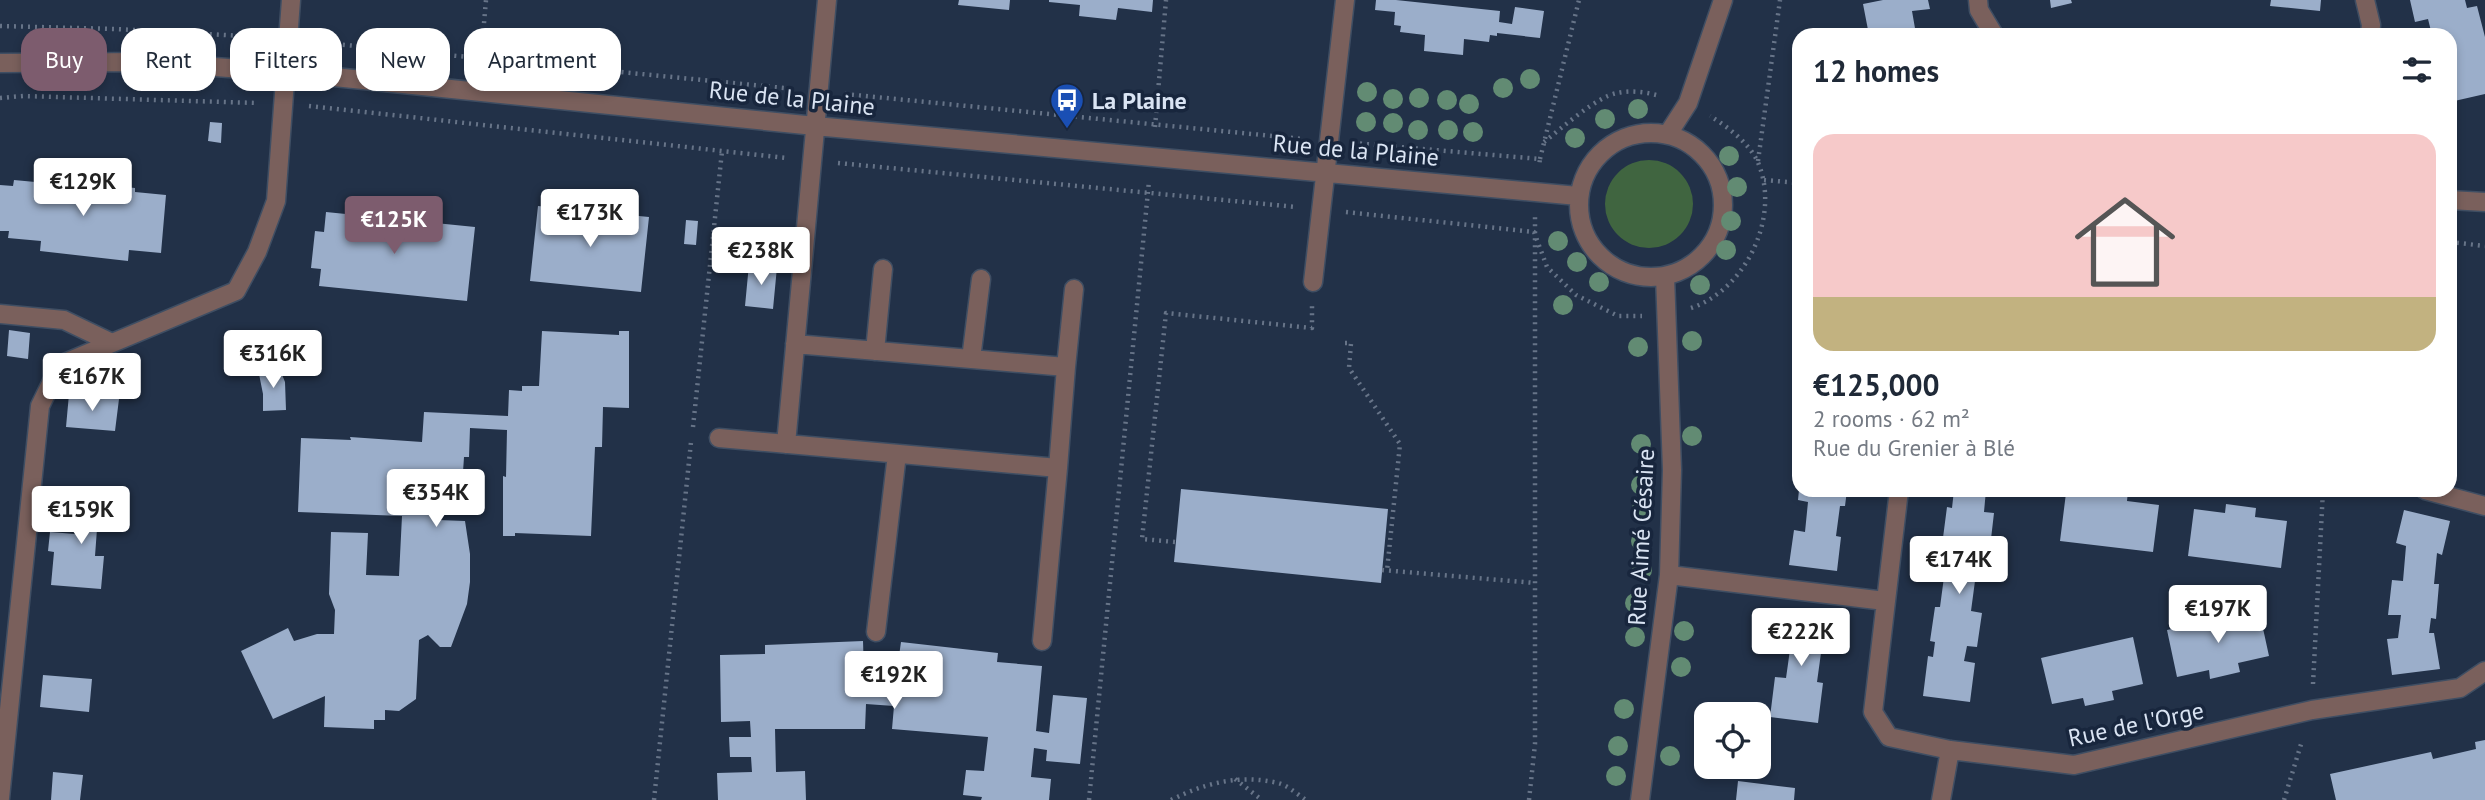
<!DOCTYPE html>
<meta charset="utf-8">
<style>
body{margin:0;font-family:"PT Sans",sans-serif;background:#f6f6f7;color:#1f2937;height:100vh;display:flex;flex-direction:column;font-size:26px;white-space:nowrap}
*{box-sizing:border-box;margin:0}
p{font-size:23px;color:#747a83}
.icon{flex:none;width:38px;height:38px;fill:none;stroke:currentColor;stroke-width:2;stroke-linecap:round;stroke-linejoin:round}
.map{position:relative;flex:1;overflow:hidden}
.sheet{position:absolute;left:1792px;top:28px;width:665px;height:469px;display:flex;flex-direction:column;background:#fff;border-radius:21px;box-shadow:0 4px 10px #0003}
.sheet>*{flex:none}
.banner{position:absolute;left:21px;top:28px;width:665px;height:63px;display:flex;gap:14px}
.controls{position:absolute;left:1694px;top:702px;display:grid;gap:14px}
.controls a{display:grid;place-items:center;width:77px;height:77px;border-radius:14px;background:#fff;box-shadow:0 4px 10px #0003;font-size:35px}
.price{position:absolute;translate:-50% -60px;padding:0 16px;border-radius:7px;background:#fff;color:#222;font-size:23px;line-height:46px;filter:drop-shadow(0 2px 4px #0008)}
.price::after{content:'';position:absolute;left:50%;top:42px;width:21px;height:16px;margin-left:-10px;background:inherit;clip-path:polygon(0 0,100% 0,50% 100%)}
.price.selected{background:#7d5c6e;color:#fff}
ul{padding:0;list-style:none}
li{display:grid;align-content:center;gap:14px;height:371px;padding:0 21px}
li span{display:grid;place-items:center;height:217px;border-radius:21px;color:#555}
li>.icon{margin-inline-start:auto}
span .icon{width:126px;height:126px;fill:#fffc;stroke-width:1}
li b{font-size:30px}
h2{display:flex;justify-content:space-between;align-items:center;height:84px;padding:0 21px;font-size:30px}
.pill{padding:0 24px;border-radius:21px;background:#fff;box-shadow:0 4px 10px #0003;font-size:24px;line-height:63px}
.pill.selected{background:#7d5c6e;color:#fff}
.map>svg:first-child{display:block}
.green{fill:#406540}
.building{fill:#9baeca}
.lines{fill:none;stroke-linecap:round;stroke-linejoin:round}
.minor-casing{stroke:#3f4e63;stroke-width:21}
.path{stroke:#677488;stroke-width:4.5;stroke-dasharray:2 5;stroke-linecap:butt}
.minor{stroke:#7a605c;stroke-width:18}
.tree{fill:#628b73}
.labels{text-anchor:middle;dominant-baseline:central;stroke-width:7;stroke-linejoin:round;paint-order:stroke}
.street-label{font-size:24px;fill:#dae4f3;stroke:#18263d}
.poi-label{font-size:24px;font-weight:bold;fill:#dae4f3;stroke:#18263d;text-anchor:start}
</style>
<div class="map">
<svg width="2485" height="800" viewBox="0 0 2485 800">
<rect width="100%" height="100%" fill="#223148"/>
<path class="green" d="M1605 204a44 44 0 1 1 88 0a44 44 0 1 1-88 0Z"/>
<path class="building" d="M959,0H1010L1009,10L958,5Z
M1049,0H1153L1152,12L1118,8L1116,20L1079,16L1080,5L1049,2Z
M1376,0H1396L1500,11L1499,22L1512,24L1515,7L1544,11L1540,38L1497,33V36L1490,35L1489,42L1464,39L1463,55L1424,51L1425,35L1400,32L1401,26L1394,25L1395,12L1375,10Z
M1883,0H1928L1930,9L1912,11L1916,34L1869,35L1863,4Z
M2050,0H2071L2072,3L2051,8Z
M2271,0H2321L2320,11L2270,6Z
M2410,0H2465L2467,8L2477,6L2485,37V94L2450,102V35H2432L2428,19L2415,22Z
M210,122L222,123L221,143L208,141Z
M47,179L135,188V192L166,195L161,253L129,250L128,261L40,251L41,241L8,238L9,231H0V185L13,186L14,180L46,183Z
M538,206L649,217L641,292L530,281Z
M326,212L475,227L467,301L319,286L321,269L311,268L315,231L324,232Z
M686,220L698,221L696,245L684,244Z
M749,264L777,267L773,309L745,306Z
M9,330L30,333L28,359L7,356Z
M542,331L619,335V331H629V408L603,407L602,447H595L591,536L515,533V536H503V476L506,477L507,430L470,428L469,457H464L463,472H468L467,497L440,496L439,520L465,521L470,554V582L467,604L451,647H440L428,635L419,640L416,699L399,711L385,710V720H374V729L324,727L325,696L273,719L241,651L288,628L294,641L317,634H334L335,610L329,594L331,532L368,533L366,575L399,576L402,516L298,512L301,438L351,440L350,437L422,442L424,412L508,416L509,390L522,391V386H539Z
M279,367L285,382L286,410L263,411V394L259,374Z
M69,394L119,399L115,431L66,427Z
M1181,489L1388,509L1381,583L1174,562Z
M1799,490H1847L1845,506H1840L1836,536L1841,537L1837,571L1789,565L1794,530L1805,532L1808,502L1798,500Z
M1954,490H1986L1984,512L1994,513L1986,582L1975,581L1971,611L1982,613L1977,647L1967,646L1964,661L1975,663L1970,702L1923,696L1928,656L1933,657L1935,642L1930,641L1935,607H1940L1944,577L1938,576L1947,507L1952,508Z
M2098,490L2128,491L2127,501L2159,505L2153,552L2060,541L2066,493L2097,497Z
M78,493L109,495L106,530L97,529L95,556H104L101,589L51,585L54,552L48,551L50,532L75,534Z
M2226,504L2256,508L2255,517L2287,521L2281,568L2188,556L2194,509L2225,513Z
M2404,510L2450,521L2442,555L2437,553L2434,584H2439L2436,619L2431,618L2429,633H2434L2440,669L2392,675L2387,639L2398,638L2401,615H2388L2392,580L2403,581L2406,546L2396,543Z
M2259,610L2269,656L2238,663L2240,672L2210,679L2209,670L2177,677L2167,630Z
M1783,612L1831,619L1826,654L1821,653L1817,682L1823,683L1818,723L1770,717L1775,677L1786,678L1788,664L1790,649L1779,647Z
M2133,637L2143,684L2112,691L2114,700L2085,706L2083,698L2052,704L2041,658Z
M863,641L864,673L879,674L881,654L899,656L901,642L998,653L997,662L1042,666L1036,731L1049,733L1053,695L1087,698L1080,764L1046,761L1047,750L1034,748L1031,777L1051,779L1049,800H981L982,797L963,795L966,770L984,771L988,737L892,729L894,706L866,704L865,729H775L776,772L805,771L806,800H718L717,773L752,772L751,757H730L729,737H751L750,721L721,722L720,655L765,654V645Z
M43,675L92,679L89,712L40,707Z
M2485,740V800H2336L2330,774L2431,752L2433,759L2476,749L2475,742Z
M53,772L83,775L80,800H51Z
M1738,781L1795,788L1794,800H1736Z"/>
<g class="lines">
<g class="minor-casing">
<path id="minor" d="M1978,0L1979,10L1994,35
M2365,0L2371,25L2370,35
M0,63L146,62L285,72L815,126L1578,196
M1579 205a72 72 0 1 1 144 0a72 72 0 1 1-144 0Z
M1668,134L1688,103L1723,0
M2450,200L2485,202
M1313,282L1345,0
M0,314L64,320L112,343
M875,351L883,269
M971,359L981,279
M1066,367L1074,289
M719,438L1058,468L1066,367L795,344
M786,444L827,0
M1899,490L1873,712L1889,737L1950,750L2074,765L2312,710L2460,688L2485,671
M2425,490L2485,506
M1669,575L1885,601
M876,632L897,454
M1042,641L1058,468
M0,798L40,406L60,365L236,291L257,252L276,201L291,0
M1640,800L1669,575L1672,470L1665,276
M1941,800L1950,750"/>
</g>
<path class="path" d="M0,26L115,29L261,37
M315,42L794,89
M481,58L486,0
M845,94L1303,139
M0,98L23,96L258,103
M309,106L787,158
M1155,127L1166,0
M1544,142C1562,128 1596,97 1617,93C1631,90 1646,92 1660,96
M1353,143L1540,159L1539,166
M1540,159L1579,0
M1758,161L1780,0
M838,163L1296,207
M1764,180L1799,183
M1346,212L1534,232L1547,267L1576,295L1618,316H1642
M2450,242L2485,246
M1691,308C1745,290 1780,219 1759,165C1751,144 1728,127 1710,116
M1345,343H1351L1349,368L1400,444L1387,571
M693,427L722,151
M1175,542L1142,539L1166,313L1312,328V306
M1382,570L1535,583
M2313,684L2323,490
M1235,779L1262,800
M654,800L691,442
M1089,800L1149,181
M1171,800C1205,783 1240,774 1278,783C1287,785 1297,794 1306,800
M1529,800L1535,744V216
M2284,800L2302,741"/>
<use href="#minor" class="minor"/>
</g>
<g class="tree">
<circle cx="1530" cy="79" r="10"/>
<circle cx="1503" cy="88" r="10"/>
<circle cx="1367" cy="92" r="10"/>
<circle cx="1419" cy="98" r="10"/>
<circle cx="1393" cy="99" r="10"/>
<circle cx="1447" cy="100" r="10"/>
<circle cx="1469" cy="104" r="10"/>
<circle cx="1638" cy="109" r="10"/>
<circle cx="1605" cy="119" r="10"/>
<circle cx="1366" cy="122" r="10"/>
<circle cx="1393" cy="123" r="10"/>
<circle cx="1418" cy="130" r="10"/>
<circle cx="1448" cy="130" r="10"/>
<circle cx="1473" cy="132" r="10"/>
<circle cx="1575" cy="138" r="10"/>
<circle cx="1729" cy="156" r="10"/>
<circle cx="1737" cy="187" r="10"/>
<circle cx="1731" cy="221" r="10"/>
<circle cx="1558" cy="241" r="10"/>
<circle cx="1726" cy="250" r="10"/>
<circle cx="1577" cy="262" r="10"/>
<circle cx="1599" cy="282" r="10"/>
<circle cx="1700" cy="285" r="10"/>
<circle cx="1563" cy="305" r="10"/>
<circle cx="1692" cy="341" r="10"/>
<circle cx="1638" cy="347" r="10"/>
<circle cx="1692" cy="436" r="10"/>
<circle cx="1641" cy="444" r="10"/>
<circle cx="1641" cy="485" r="10"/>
<circle cx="1642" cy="508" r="10"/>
<circle cx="1641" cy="541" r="10"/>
<circle cx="1642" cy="570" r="10"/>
<circle cx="1635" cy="603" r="10"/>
<circle cx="1684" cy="631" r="10"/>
<circle cx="1635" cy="637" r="10"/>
<circle cx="1681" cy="667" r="10"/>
<circle cx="1624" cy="709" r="10"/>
<circle cx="1618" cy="746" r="10"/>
<circle cx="1670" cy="756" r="10"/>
<circle cx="1616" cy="776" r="10"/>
</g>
<defs>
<g id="bus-pin" transform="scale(1.75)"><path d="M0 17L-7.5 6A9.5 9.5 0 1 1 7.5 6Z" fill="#1a4fb4" stroke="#18263d"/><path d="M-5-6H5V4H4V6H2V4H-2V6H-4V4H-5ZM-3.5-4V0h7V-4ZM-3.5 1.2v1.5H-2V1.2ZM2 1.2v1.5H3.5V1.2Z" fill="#fff"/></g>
</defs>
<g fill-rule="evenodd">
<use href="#bus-pin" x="1067" y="100"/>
</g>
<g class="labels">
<g class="street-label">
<text transform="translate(792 98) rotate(6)">Rue de la Plaine</text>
<text transform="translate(1356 150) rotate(5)">Rue de la Plaine</text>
<text transform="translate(1641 537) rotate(-87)">Rue Aimé Césaire</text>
<text transform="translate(2136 724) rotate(-12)">Rue de l'Orge</text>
</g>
<g class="poi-label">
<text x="1092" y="100">La Plaine</text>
</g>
</g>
</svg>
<div class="controls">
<a><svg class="icon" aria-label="locate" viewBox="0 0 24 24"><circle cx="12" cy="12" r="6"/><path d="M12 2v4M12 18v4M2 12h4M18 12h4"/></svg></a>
</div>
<b class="price" style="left:83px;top:218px">€129K</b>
<b class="price" style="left:590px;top:249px">€173K</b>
<b class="price selected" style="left:394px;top:256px">€125K</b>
<b class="price" style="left:761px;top:287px">€238K</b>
<b class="price" style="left:273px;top:390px">€316K</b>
<b class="price" style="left:92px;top:413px">€167K</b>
<b class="price" style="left:436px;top:529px">€354K</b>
<b class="price" style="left:81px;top:546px">€159K</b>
<b class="price" style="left:1959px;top:596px">€174K</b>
<b class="price" style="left:2218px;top:645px">€197K</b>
<b class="price" style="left:1801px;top:668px">€222K</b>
<b class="price" style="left:894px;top:711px">€192K</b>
<div class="banner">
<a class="pill selected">Buy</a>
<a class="pill">Rent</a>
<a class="pill">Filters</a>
<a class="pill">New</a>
<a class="pill">Apartment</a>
</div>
<section class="sheet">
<h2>12 homes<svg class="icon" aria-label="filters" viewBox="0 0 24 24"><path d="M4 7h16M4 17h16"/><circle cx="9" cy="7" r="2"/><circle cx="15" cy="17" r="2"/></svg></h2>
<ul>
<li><span style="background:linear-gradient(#f6c9c9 75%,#c2b280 0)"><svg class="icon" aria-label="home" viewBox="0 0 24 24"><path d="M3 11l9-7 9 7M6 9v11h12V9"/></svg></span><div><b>€125,000</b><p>2 rooms · 62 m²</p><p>Rue du Grenier à Blé</p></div></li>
</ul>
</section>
</div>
